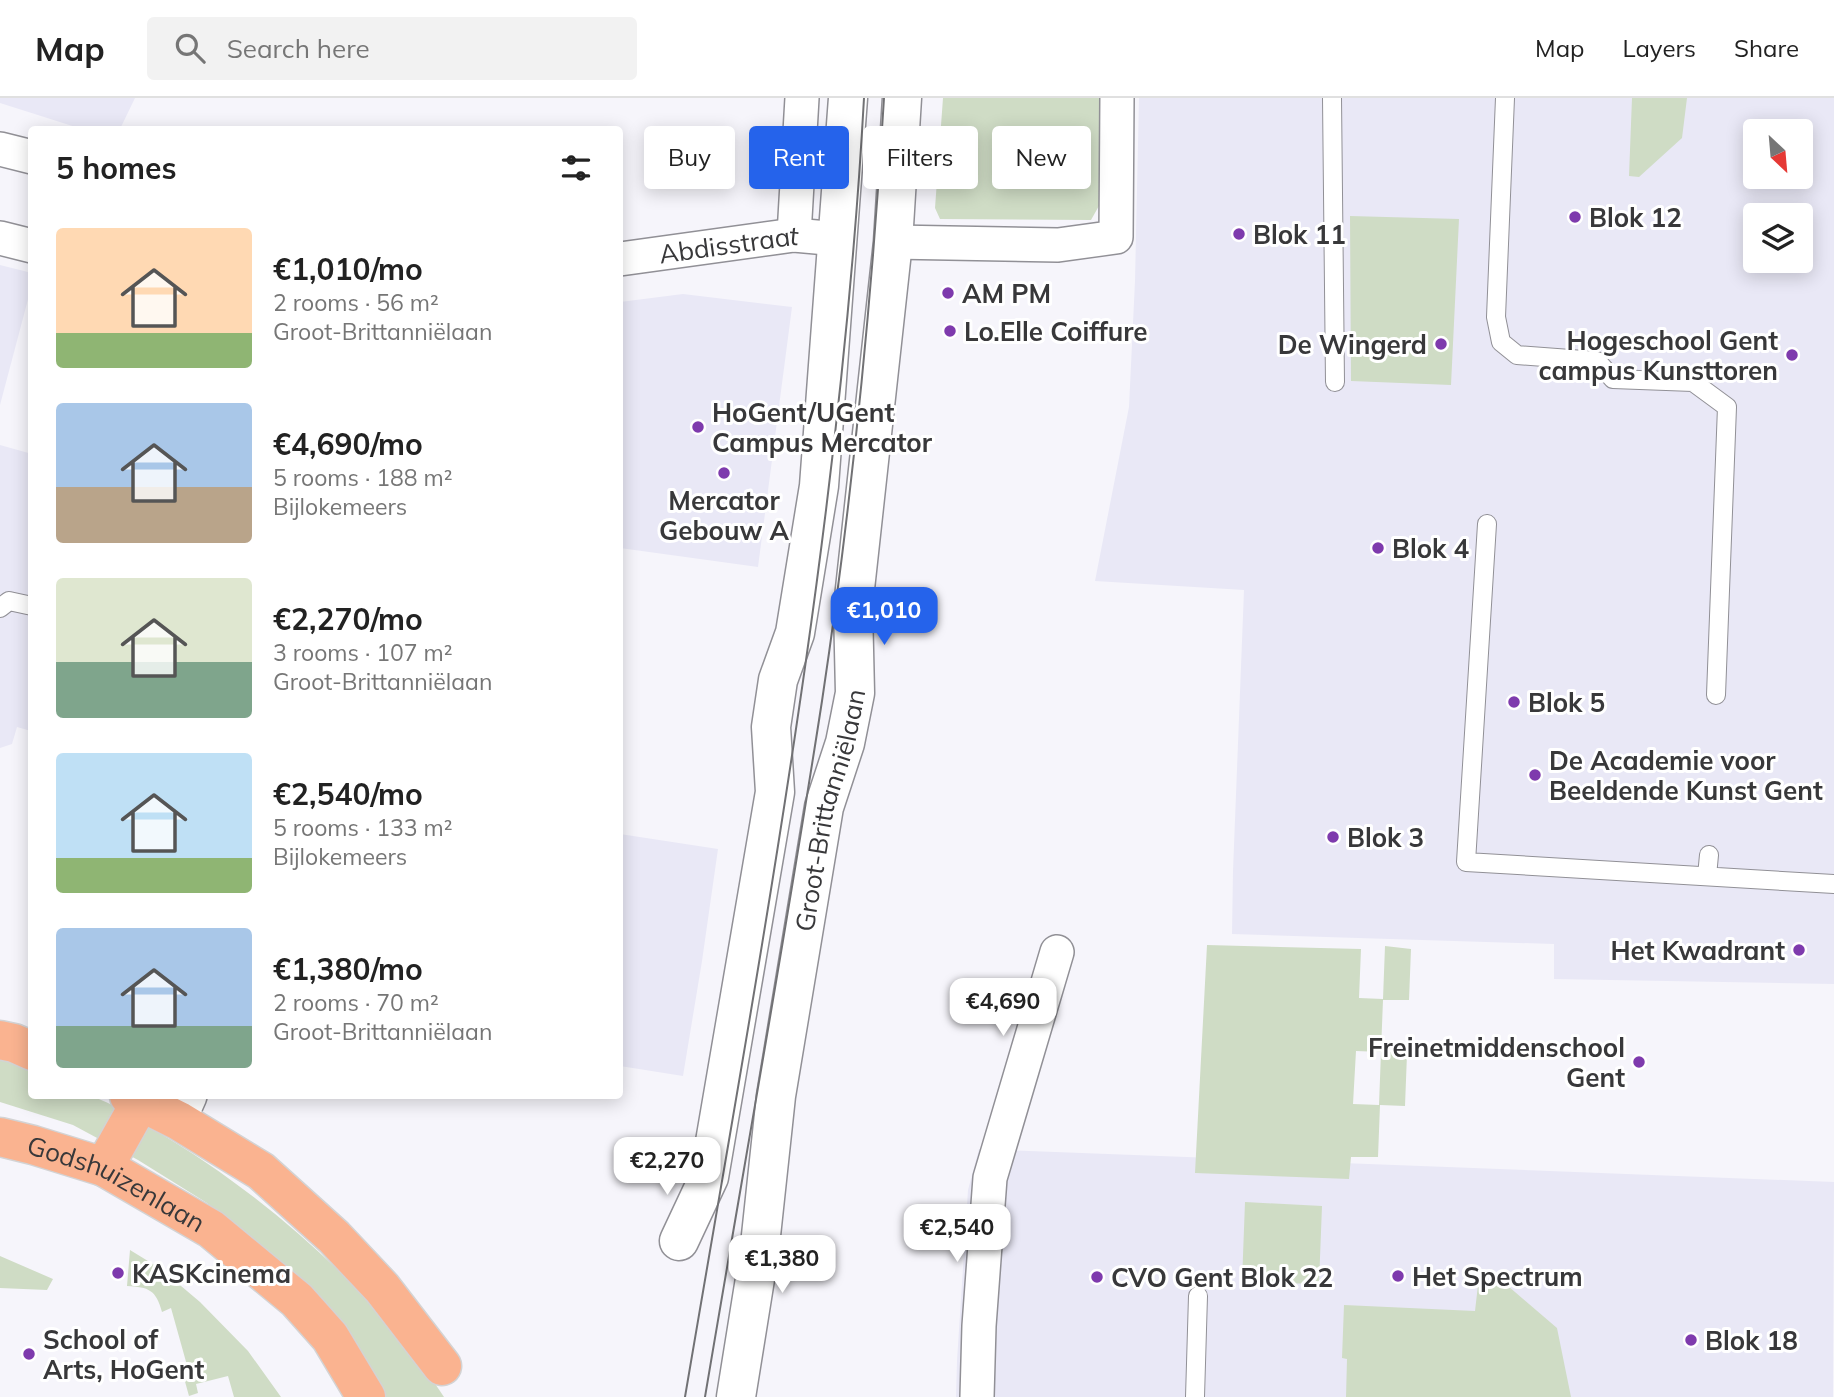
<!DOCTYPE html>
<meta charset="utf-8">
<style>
body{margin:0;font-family:Mulish,sans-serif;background:#f2f2f2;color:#222;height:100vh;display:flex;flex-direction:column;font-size:26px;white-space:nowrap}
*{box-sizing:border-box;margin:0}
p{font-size:23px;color:#767676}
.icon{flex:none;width:38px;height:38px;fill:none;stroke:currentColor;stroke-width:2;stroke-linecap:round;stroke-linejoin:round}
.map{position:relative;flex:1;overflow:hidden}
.drawer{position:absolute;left:28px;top:28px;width:595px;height:973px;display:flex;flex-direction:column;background:#fff;border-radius:7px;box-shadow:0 4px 18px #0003}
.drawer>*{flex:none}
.banner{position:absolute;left:644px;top:28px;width:665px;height:63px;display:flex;gap:14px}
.needle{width:46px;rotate:154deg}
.controls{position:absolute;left:1743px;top:21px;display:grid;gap:14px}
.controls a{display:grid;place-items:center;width:70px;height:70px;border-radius:7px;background:#fff;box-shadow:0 4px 18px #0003;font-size:35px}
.price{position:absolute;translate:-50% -60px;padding:0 16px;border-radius:14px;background:#fff;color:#222;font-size:23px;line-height:46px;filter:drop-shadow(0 2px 4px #0008)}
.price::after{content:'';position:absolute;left:50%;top:42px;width:21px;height:16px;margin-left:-10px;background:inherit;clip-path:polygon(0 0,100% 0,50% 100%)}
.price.selected{background:#2563eb;color:#fff}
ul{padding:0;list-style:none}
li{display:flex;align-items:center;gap:21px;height:175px;padding:0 28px}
li span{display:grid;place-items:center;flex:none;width:196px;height:140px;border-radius:7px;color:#555}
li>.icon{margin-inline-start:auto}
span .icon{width:84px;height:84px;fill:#fffc;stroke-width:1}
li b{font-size:30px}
h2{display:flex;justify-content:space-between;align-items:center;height:84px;padding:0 28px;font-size:30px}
.tag{padding:0 24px;border-radius:7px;background:#fff;box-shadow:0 4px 18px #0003;font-size:24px;line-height:63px}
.tag.selected{background:#2563eb;color:#fff}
header{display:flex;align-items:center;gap:42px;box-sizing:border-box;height:98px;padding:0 35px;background:#fff;border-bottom:2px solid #e0e0e0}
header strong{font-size:33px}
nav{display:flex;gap:38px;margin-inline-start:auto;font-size:24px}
.search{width:490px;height:63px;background:#f2f2f2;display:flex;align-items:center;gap:18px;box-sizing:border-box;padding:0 24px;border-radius:7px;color:#767676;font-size:26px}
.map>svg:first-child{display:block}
.built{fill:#e9e8f6;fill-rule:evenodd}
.green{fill:#cfdcc5;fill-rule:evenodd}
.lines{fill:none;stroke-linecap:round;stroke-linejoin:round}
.service-casing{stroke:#919096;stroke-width:20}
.minor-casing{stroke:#919096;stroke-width:36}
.tertiary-casing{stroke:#919096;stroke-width:41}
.primary-casing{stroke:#d3d3d4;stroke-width:41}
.service{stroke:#fff;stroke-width:18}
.minor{stroke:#fff;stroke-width:33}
.tertiary{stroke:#fff;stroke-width:38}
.primary{stroke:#fab390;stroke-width:38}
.tram{stroke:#717174;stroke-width:2}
.poi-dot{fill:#7e3aad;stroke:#fff;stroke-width:2.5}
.labels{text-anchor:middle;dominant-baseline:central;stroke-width:6;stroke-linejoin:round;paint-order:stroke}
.poi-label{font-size:26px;font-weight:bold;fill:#38383a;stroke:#fff;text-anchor:start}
.street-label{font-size:26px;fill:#38383a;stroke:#fff}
</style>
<header>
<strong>Map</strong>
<div class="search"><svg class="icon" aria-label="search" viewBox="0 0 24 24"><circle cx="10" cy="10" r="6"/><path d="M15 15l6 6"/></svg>Search here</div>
<nav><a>Map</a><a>Layers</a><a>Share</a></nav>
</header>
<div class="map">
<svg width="1834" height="1299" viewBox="0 0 1834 1299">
<rect width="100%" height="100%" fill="#f6f5fb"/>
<path class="built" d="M0,0H135L120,31L85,32L0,5Z
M1139,0H1834V886L1554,881V846L1232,836L1233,773L1244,492L1095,483L1129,309L1135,183ZM1755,33H1801V79H1755ZM1755,117H1801V163H1755Z
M0,167L32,175L31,190L0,307Z
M683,196L792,209L758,469L620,450V204Z
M0,347L32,356L31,633L17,629L12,646L0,650Z
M620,736L718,751L702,863L683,978L620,968Z
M979,1051L1834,1084L1833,1299H956L957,1263L968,1092Z"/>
<path class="green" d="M943,0H1099L1100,106L1091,122L940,121L935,110Z
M1632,0H1687L1682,40L1639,79L1629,78Z
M1350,118L1459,121L1451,287L1351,283Z
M1207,847L1361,851L1359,900L1383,901L1385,848L1411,851L1409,902H1383L1381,953L1407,956L1405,1008L1380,1007L1378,1059H1351L1349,1081L1195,1075ZM1356,953L1381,954L1379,1007L1353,1006Z
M0,961L31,972L32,998C47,998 77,994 90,998C114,1005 135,1021 156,1033C243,1084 323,1151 390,1226C411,1248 427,1274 444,1299H384L267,1152L207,1105L138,1062L73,1027L0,1004Z
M1245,1104L1322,1108L1319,1186L1242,1184Z
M130,1152L161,1171L200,1204L248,1253L281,1299H234L228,1278L196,1286L198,1295L189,1298L184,1280L190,1278L171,1210L162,1214C156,1192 149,1189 127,1188Z
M0,1158L53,1181L47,1192L0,1190Z
M1478,1187L1508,1188L1557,1230L1571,1299H1346L1347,1261L1342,1260L1344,1207L1475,1213Z"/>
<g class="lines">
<g class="service-casing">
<path id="service" d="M1332,0L1335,284
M1505,0L1496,219L1501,244L1517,257L1597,263L1613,281L1693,284L1727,309L1716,597
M1487,426L1466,764L1834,786
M0,510L9,503L32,508
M1707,778L1709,757
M1195,1299L1198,1198"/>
</g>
<g class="minor-casing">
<g id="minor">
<path d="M0,51L32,59"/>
<path d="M794,137L802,0"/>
<path d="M0,140L32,148"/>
<path d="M893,144L1058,147L1116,139L1117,0"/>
<path id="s1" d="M620,161L794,137L838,141"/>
<path d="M179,1023L190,998"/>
<path d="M977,1299L979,1228L990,1080L1057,854"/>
</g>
</g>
<g class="tertiary-casing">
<g id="tertiary">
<path d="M679,1143L709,1079L775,694L771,629L778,582L795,535L819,388L848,0"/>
<path id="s2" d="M736,1299L759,1156L776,998L824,709L845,645L855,595L853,509L893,144L902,0"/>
</g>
</g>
<g class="primary-casing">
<g id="primary">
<path d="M0,942L14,945L32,953"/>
<path d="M129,998L179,1023L261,1073L334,1139L382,1190L442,1268"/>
<path id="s3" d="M0,1039L33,1047L104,1069L211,1131L297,1202L330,1239L366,1299"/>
<path d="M104,1069L141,1003"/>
</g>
</g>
<use href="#service" class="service"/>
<use href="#minor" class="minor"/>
<use href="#tertiary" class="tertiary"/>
<use href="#primary" class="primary"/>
<path class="tram" d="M685,1299C758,868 840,437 864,0
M705,1299C744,1067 786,836 822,603C852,403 872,202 884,0"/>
</g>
<g class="poi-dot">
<circle cx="1575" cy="119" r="7"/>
<circle cx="1239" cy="136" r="7"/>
<circle cx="948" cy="195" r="7"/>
<circle cx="950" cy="233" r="7"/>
<circle cx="1441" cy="246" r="7"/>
<circle cx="1792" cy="257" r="7"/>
<circle cx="698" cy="329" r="7"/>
<circle cx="724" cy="375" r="7"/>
<circle cx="1378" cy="450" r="7"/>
<circle cx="1514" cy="604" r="7"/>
<circle cx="1535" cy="677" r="7"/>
<circle cx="1333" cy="739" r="7"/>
<circle cx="1799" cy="852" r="7"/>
<circle cx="1639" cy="964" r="7"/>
<circle cx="118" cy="1175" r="7"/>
<circle cx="1398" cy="1178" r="7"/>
<circle cx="1097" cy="1179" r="7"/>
<circle cx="1691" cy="1242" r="7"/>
<circle cx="29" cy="1256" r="7"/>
</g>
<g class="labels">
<g class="poi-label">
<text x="1589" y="119">Blok 12</text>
<text x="1253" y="136">Blok 11</text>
<text x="962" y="195">AM PM</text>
<text x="964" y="233">Lo.Elle Coiffure</text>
<text x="1778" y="242" text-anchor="end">Hogeschool Gent<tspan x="1778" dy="30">campus Kunsttoren</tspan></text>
<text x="1427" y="246" text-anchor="end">De Wingerd</text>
<text x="712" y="314">HoGent/UGent<tspan x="712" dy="30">Campus Mercator</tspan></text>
<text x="724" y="402" text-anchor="middle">Mercator<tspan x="724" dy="30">Gebouw A</tspan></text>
<text x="1392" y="450">Blok 4</text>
<text x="1528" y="604">Blok 5</text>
<text x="1549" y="662">De Academie voor<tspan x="1549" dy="30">Beeldende Kunst Gent</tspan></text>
<text x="1347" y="739">Blok 3</text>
<text x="1785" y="852" text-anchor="end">Het Kwadrant</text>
<text x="1625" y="949" text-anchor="end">Freinetmiddenschool<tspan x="1625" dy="30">Gent</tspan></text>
<text x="132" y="1175">KASKcinema</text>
<text x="1412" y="1178">Het Spectrum</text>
<text x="1111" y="1179">CVO Gent Blok 22</text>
<text x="43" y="1241">School of<tspan x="43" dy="30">Arts, HoGent</tspan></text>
<text x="1705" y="1242">Blok 18</text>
</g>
<g class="street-label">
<text stroke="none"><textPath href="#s1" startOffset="110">Abdisstraat</textPath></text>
<text stroke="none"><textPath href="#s2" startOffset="595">Groot-Brittanniëlaan</textPath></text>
<text stroke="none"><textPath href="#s3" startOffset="126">Godshuizenlaan</textPath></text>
</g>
</g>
</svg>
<div class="controls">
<a><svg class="needle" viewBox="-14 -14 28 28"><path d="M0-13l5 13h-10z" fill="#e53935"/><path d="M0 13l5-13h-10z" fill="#767676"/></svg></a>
<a><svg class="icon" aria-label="layers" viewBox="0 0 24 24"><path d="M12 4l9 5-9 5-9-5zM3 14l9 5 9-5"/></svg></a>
</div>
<b class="price selected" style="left:884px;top:549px">€1,010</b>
<b class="price" style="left:1003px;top:940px">€4,690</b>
<b class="price" style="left:667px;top:1099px">€2,270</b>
<b class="price" style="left:957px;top:1166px">€2,540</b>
<b class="price" style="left:782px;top:1197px">€1,380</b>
<div class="banner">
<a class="tag">Buy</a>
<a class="tag selected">Rent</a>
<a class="tag">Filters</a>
<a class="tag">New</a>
</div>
<section class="drawer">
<h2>5 homes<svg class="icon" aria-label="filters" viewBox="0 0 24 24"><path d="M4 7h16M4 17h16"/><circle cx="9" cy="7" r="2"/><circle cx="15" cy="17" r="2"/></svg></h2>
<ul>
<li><span style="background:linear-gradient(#ffd9b3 75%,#8fb573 0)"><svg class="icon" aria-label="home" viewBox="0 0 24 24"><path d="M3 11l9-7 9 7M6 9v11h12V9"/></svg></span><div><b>€1,010/mo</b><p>2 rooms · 56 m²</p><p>Groot-Brittanniëlaan</p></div></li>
<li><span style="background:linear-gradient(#a9c7e8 60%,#b9a48a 0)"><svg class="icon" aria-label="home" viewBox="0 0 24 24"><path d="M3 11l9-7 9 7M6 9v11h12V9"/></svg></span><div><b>€4,690/mo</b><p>5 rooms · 188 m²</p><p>Bijlokemeers</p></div></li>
<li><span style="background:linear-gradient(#dfe7d0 60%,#7fa58c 0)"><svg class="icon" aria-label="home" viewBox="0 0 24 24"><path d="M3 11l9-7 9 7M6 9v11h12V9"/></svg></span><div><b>€2,270/mo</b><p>3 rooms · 107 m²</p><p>Groot-Brittanniëlaan</p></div></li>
<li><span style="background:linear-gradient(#bfe0f5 75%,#8fb573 0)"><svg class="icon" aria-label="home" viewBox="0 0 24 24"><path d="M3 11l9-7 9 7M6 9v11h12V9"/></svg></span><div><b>€2,540/mo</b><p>5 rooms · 133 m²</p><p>Bijlokemeers</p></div></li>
<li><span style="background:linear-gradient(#a9c7e8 70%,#7fa58c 0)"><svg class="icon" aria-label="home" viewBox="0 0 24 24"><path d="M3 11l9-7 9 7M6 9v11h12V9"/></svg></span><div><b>€1,380/mo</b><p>2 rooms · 70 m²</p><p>Groot-Brittanniëlaan</p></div></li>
</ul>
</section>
</div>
